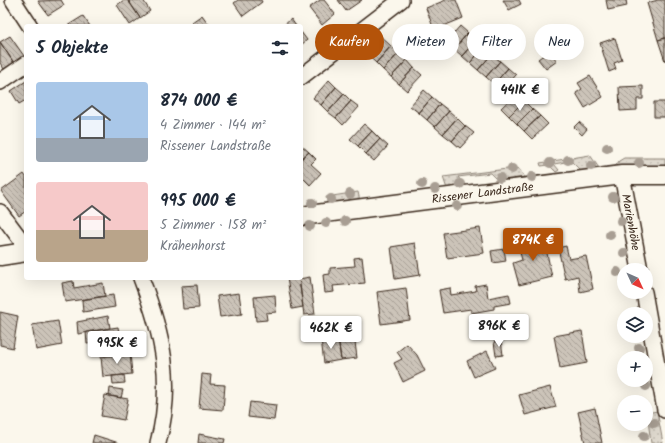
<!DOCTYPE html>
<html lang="de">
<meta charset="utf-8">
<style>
body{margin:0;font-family:Kalam,sans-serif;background:#f6f6f7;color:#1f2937;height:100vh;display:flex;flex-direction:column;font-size:15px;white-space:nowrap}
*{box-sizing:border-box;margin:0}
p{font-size:13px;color:#747a83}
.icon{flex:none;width:22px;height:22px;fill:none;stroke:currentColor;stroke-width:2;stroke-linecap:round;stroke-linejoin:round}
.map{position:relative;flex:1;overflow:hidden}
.drawer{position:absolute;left:24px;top:24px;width:279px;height:256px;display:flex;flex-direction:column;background:#fff;border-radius:4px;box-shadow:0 4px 16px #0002}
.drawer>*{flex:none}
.banner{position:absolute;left:315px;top:24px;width:290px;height:36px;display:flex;gap:8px}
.needle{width:26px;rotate:134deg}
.fabs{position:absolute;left:617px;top:263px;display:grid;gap:8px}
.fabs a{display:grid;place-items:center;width:36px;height:36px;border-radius:50%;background:#fff;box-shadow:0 4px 16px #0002;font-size:20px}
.price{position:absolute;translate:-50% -34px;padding:0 9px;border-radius:4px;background:#fff;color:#222;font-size:13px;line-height:26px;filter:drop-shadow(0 1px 2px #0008)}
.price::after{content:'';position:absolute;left:50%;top:24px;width:12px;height:9px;margin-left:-6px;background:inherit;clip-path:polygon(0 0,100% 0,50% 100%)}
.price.current{background:#b45309;color:#fff}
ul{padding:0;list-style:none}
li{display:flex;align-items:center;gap:12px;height:100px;padding:0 12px}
li span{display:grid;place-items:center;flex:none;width:112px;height:80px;border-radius:4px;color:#555}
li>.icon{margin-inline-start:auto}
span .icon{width:48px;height:48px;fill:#fffc;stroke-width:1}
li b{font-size:17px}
h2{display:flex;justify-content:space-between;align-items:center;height:48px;padding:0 12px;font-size:17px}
.pill{padding:0 14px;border-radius:18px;background:#fff;box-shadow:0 4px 16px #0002;font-size:14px;line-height:36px}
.pill.current{background:#b45309;color:#fff}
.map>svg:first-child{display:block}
.grass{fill:url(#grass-dots);stroke:#8d8276}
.building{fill:url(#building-back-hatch);stroke:#3b2a1e}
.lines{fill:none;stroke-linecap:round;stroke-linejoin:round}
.minor-casing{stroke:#3b2a1e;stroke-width:18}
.major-casing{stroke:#3b2a1e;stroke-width:21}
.minor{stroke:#fbf7ec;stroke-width:15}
.major{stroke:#fbf7ec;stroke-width:18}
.tree{fill:#a89e93}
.labels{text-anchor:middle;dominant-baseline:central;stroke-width:3;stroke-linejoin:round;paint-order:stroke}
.street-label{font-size:12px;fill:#3b2a1e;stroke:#fbf7ec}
</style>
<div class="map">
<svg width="665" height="443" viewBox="0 0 665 443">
<defs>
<pattern id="grass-dots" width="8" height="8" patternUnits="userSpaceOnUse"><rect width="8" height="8" fill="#dfd9ce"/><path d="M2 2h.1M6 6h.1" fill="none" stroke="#c0bab0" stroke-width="1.8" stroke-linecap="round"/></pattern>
<pattern id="building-back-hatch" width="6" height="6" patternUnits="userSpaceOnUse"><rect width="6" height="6" fill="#ccc4b9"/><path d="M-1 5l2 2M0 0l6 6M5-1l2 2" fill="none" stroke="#a79f96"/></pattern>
</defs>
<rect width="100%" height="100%" fill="#fbf7ec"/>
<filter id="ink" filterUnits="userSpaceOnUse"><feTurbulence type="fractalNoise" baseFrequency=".025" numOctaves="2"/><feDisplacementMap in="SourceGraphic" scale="8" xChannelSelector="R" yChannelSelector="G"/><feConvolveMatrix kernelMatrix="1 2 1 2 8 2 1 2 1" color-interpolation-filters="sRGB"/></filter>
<g filter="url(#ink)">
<path class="grass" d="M590,155L599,168L598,170L582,172L571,161L554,164L559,170L556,172L549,165L541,166L540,163Z
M624,158H665V167H615L619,161Z
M515,168L519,169L524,176L523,180L500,183L490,173L458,177L467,188L447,189L443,177Z
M358,192L360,201L328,206L326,197Z
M657,411L663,443H651L647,413Z"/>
<path class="building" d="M61,0L64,5L48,15L38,1Z
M124,0H128L140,18L130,25L117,5Z
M128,0H143L150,11L140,18Z
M238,0H261L262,2L243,16L234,3Z
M320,0H324L335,14L322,25L309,8Z
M338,0H362L346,11Z
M446,0H456L463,18L434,30L426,8Z
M503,0H519L521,4L509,10Z
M606,0H626L627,6L608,10Z
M658,0H665V38L658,40L647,3Z
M202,15L210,26H195L192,22Z
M83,16L90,26H67Z
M291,19L296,26H283Z
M460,26L468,33L454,49L446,42Z
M301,32L307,40L301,45Z
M377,33L391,46L376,63L362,50Z
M468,33L476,40L462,56L454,49Z
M10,36L24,56L14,63L0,42Z
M615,38L622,60L614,63L616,69L609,72L600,43Z
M665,38V61L658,40Z
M476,40L484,47L470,63L462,56Z
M0,42L14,63L4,69L0,63Z
M391,46L399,53L383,70L376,63Z
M484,47L492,54L478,70L470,63Z
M549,51L557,61L546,69L538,59Z
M399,53L407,60L391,77L383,70Z
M492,54L500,61L486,77L478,70Z
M407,60L414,68L399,84L391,77Z
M500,61L508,68L494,84L486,77Z
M414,68L422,75L407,91L399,84Z
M508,68L516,75L502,91L494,84Z
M590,76L603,97L585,108L576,93L582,89L578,83Z
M329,80L336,87L321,105L313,98Z
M26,81V100L19,104L11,91Z
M643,86V99H637V110L620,111L619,87Z
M336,87L344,94L328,112L321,105Z
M424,90L432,97L419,113L410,106Z
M517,93L524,101L509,116L501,108Z
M344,94L351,101L336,118L328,112Z
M432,97L440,104L427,120L419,113Z
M351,101L359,107L343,125L336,118Z
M524,101L532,109L517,124L509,116Z
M654,102H665V117H654Z
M440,104L449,111L435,127L427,120Z
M532,109L540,116L524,131L517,124Z
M449,111L457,118L443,134L435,127Z
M540,116L548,124L532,139L524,131Z
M457,118L465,126L452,141L443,134Z
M579,122L587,129L582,135L574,127Z
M364,124L372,131L358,146L350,139Z
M465,126L474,133L460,148L452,141Z
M372,131L380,139L366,154L358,146Z
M380,139L388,146L374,161L366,154Z
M301,145L309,152L301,159Z
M309,152L316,159L311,164L321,173L310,185L301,176V159Z
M24,174L26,177V211L19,216L1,191Z
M480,228L484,253L447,258L443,233Z
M538,235L539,240L544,239L552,277L519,285L513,263L522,260L518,245L525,244L524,239Z
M415,243L420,275L395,279L391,247Z
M566,246L569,259L586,256L593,289L580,292L578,276L565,279L558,248Z
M504,249L506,261L493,263L491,251Z
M362,257L365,283L333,286L334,292L325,293L323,275L330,274V268L355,266L354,258Z
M310,277L315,314L304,315L299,279Z
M287,278H299L303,307L292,309Z
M73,281L74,288L103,283L105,296L65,302L62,283Z
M486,284L488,298L509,294L511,303L494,306V309L471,313V309L443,313L439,290L450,288L451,295L476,291L475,286Z
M197,285L199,308L183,309L181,286Z
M406,288L410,320L381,324L377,292Z
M239,293L242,314L220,317L217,296Z
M113,295L115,307L83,312L82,300Z
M275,295L276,312L266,313L267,320L256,321L254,297Z
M0,312L18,316L13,348L0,345Z
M108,316L110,328L78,334L77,322Z
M58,321L62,345L36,350L32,325Z
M118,327L120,339L87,344L86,332Z
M582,331L587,363L560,368L554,336Z
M354,334L357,358L341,360L338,337Z
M338,337L341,360L324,363L321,339Z
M501,340L503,355L496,356L494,342Z
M407,344L417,355L425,371L403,382L394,363L402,359L397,352Z
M487,351L495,368L474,377L467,361Z
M130,353L132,374L103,377L101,357Z
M202,374L211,375L210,384L225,385L223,410L199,408Z
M124,375L125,383L113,384L112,376Z
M550,387L556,407L525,415L519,395Z
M110,388L123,390L121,398L109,396Z
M105,395L128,399L124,420L101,416Z
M250,402L276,405L274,420L248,417Z
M595,408L602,443H585L578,412Z
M199,434L225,439L224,443H198Z
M94,435L119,443H92Z"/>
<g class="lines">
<g class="minor-casing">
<g id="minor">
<path d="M13,0L30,26"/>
<path d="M301,77L401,0"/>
<path d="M0,82L26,64"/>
<path id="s1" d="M622,175L640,270"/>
<path d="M0,212L21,240L23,252"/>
<path d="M141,278C163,335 174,383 158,443"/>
<path d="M644,292L665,410"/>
</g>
</g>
<g class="major-casing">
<g id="major">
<path id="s2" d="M301,216L622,175H665"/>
<path d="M0,256L26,252"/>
</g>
</g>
<use href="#minor" class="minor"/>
<use href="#major" class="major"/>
</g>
<g class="tree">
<circle cx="607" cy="148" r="5"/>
<circle cx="568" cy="160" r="5"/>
<circle cx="550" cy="163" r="5"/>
<circle cx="639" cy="163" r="5"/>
<circle cx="591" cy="166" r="5"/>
<circle cx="512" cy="169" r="5"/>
<circle cx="532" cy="177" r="5"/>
<circle cx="500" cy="178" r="5"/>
<circle cx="422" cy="184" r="5"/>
<circle cx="460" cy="184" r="5"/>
<circle cx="435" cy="189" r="5"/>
<circle cx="350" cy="194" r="5"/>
<circle cx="613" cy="197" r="5"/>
<circle cx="331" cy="199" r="5"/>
<circle cx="312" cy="203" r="5"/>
<circle cx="457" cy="206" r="5"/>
<circle cx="345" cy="221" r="5"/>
<circle cx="621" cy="221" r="5"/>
<circle cx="326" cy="223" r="5"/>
<circle cx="310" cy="226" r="5"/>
<circle cx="610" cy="235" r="5"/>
<circle cx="624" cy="253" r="5"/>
<circle cx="617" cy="272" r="5"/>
<circle cx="639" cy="348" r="5"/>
<circle cx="646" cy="386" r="5"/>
<circle cx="654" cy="423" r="5"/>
<circle cx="644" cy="436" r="5"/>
</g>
</g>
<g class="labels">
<g class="street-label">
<text stroke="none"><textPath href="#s2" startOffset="183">Rissener Landstraße</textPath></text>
<text stroke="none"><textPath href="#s1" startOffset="48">Marienhöhe</textPath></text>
</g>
</g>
</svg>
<div class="fabs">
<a><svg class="needle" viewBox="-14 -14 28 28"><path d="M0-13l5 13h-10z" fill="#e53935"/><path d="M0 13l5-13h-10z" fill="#747a83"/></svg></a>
<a><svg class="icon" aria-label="layers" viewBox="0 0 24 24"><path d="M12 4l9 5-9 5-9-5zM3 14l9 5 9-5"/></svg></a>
<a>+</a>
<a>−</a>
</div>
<b class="price" style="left:520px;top:112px">441K €</b>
<b class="price current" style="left:533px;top:262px">874K €</b>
<b class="price" style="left:499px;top:348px">896K €</b>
<b class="price" style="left:331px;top:350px">462K €</b>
<b class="price" style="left:117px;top:365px">995K €</b>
<div class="banner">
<a class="pill current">Kaufen</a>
<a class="pill">Mieten</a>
<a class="pill">Filter</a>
<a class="pill">Neu</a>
</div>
<section class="drawer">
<h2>5 Objekte<svg class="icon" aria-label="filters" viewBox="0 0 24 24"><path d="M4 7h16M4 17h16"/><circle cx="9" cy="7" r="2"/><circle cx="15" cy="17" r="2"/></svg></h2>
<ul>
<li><span style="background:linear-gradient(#a9c7e8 70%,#9aa5b1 0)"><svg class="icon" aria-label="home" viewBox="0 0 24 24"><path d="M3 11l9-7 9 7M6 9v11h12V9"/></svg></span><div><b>874 000 €</b><p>4 Zimmer · 144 m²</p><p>Rissener Landstraße</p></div></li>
<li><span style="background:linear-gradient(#f6c9c9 60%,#b9a48a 0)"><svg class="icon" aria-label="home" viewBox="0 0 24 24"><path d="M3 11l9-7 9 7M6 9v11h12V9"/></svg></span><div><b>995 000 €</b><p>5 Zimmer · 158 m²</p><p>Krähenhorst</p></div></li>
</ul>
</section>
</div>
